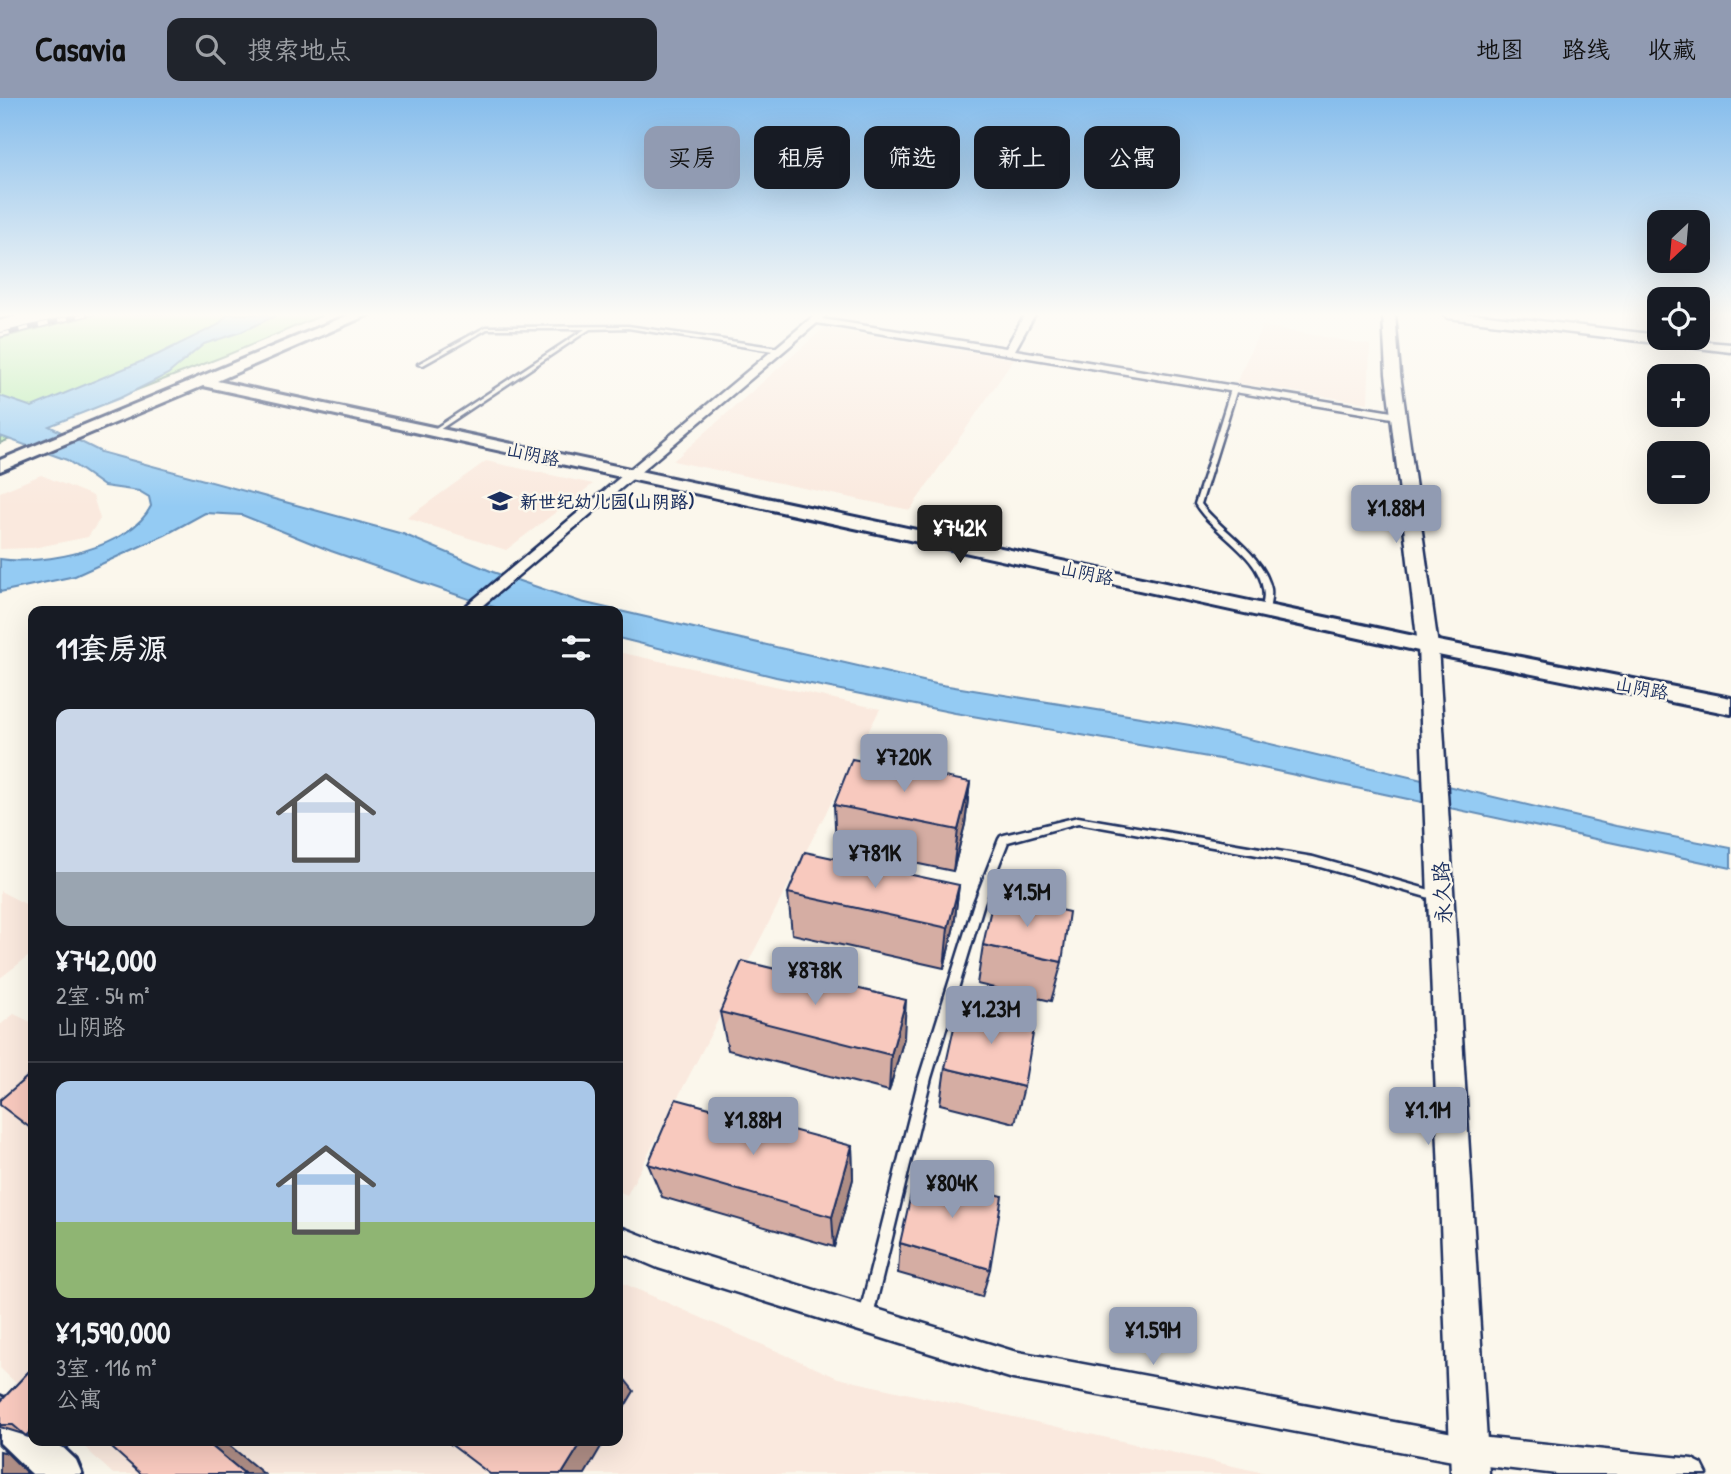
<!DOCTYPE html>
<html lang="zh">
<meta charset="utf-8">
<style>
body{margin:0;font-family:"Patrick Hand","LXGW WenKai TC",sans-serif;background:#20242c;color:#f1f3f6;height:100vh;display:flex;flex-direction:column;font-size:26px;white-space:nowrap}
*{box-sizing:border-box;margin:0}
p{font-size:23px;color:#9ea1a6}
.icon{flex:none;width:38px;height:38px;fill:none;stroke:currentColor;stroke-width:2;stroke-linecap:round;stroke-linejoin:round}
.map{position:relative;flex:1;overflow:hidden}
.panel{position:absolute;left:28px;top:508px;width:595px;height:840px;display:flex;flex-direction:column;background:#171b24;border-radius:14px;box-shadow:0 7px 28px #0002}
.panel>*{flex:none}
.banner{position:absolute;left:644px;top:28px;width:665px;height:63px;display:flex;gap:14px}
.needle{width:46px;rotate:206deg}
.fabs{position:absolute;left:1647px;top:112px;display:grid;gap:14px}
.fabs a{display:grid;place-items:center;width:63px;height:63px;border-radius:14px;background:#171b24;box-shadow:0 7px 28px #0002;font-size:35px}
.price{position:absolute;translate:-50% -60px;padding:0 16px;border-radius:7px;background:#919bb2;color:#111;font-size:23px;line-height:46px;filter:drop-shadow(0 2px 4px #0008)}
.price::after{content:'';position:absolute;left:50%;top:42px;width:21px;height:16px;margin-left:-10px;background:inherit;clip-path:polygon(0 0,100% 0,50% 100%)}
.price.current{background:#222;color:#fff}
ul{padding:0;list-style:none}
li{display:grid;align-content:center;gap:14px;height:371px;padding:0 28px}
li+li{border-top:2px solid #363941}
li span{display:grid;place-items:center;height:217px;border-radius:14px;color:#555}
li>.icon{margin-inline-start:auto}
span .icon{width:126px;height:126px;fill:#fffc;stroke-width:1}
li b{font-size:30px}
h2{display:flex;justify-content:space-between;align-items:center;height:84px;padding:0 28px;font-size:30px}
.tag{padding:0 24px;border-radius:14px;background:#171b24;box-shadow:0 7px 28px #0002;font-size:24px;line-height:63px}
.tag.current{background:#919bb2;color:#111}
header{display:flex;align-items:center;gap:42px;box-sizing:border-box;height:98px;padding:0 35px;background:#919bb2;color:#111}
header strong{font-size:33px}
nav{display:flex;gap:38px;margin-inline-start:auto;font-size:24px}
.search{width:490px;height:63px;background:#20242c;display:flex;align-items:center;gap:18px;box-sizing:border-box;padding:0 24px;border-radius:14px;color:#9ea1a6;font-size:26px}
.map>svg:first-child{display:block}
.built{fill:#fae9de}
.green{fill:#b4ebae;stroke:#688d86;stroke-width:2}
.water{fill:#94cbf3;stroke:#648db7;stroke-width:2}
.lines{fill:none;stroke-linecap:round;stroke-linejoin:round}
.service-casing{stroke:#1b2f5e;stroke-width:5}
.minor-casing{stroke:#1b2f5e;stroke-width:5}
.tertiary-casing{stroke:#1b2f5e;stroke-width:5}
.secondary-casing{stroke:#1b2f5e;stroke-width:6}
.service{fill:#fbf7ec;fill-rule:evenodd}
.minor{fill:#fbf7ec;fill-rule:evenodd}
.tertiary{fill:#fbf7ec;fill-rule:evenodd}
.secondary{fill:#fbf7ec;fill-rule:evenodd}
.rail-casing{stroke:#1b2f5e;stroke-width:5}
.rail{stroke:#fbf7ec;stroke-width:3.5;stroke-dasharray:10;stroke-linecap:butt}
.wall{fill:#d5ada3;stroke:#1b2f5e;stroke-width:2}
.shaded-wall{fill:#ae8d85;stroke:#1b2f5e;stroke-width:2}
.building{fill:#f8c9be;stroke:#1b2f5e;stroke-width:2}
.labels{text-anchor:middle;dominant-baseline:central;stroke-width:5;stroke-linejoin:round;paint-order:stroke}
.far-street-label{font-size:18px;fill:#1b2f5e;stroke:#fbf7ec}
.far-poi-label{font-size:18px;font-weight:bold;fill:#1b2f5e;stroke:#fbf7ec;text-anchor:start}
.street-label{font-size:21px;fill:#1b2f5e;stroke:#fbf7ec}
</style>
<header>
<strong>Casavia</strong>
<div class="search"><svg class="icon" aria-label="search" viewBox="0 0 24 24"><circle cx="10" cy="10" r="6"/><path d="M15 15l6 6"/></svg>搜索地点</div>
<nav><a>地图</a><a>路线</a><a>收藏</a></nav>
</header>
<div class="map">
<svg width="1731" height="1376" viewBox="0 0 1731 1376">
<rect width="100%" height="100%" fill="#fbf7ec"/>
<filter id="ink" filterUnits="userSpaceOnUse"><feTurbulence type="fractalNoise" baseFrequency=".0143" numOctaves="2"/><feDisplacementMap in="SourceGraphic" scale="14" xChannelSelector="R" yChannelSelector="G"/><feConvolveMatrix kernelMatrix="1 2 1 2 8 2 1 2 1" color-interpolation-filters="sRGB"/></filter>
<g filter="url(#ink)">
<path class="built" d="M1262,228L1370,247L1368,305L1236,285Z
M824,230L1014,261L910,412L673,363Z
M486,363L593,386L506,452L407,420Z
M41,377L93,398L100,421L88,439L33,450L0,451V394Z
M618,554L880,611L627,1097L618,1093Z
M0,793L33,810V855L0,880Z
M14,916L33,925V1301L0,1270V927Z
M618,1183L838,1280L1269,1376H113L77,1342H618Z"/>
<path class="green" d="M97,216H325L227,257L0,345V240Z"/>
<path class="water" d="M228,216H279L241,234L204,246L168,276L120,300L49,328L101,354L403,436L493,474L581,504L936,586L1190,627L1616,728L1731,750V770L1225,662L955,615L776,579L618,540V513H510L486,507L331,453L242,417L205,415L165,437L75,478L0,494V461C43,468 131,450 151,408L149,399L139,393L104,388L67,362L0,338V298L32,309L157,257L218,227Z"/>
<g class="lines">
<g class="service-casing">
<path id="service" d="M6,216H14L0,220V218Z
M628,228L779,250L782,252L779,254L628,230L590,231L433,336L428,335L585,231H487L423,267L418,266L486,229Z
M1234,289L1237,291L1201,406C1221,433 1264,456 1271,491C1272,498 1270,506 1269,513L1265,515L1261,513C1263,506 1265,498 1263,491C1259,463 1231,446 1213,427C1206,421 1200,414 1195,406L1231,291Z
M1078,719L1313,759L1437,794L1440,795L1442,798L1440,801L1437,802L1313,767L1078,725L1008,744L984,805L931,980L873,1218L871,1223L866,1225L861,1223L859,1218L919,980L974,805L999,741L1001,738L1004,737Z"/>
</g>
<g class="minor-casing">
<path id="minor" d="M816,216H827L822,221L1006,250L1025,216H1035L1015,252L1398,315L1404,318L1398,321L817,225L476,513H460Z
M618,1128L659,1144L1013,1253L1469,1338L1692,1361L1702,1366L1707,1376H1557L1469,1366L1013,1281L658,1170L618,1153Z"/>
</g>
<g class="tertiary-casing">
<path id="tertiary" d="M1383,216H1395L1400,276L1438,548L1489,1376H1451L1418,548L1386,276Z
M1442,216H1479L1659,237V240L1731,246V254L1448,220Z"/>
</g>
<g class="secondary-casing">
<path id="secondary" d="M351,216H370L217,283L1428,541L1731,600V616L1428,555L203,288L0,373V362Z
M0,1298L14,1304L33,1322V1342H55L76,1362L82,1376H32L0,1345Z"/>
</g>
<use href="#service" class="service"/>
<use href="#minor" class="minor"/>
<use href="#tertiary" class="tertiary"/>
<use href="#secondary" class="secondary"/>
<g class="rail-casing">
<path id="rail" d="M0,237L86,216"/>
</g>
<use href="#rail" class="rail"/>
</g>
<path class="wall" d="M970,684L965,726L953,773L836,749L834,707Z
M959,787L954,828L944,870L792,836L788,795Z
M983,847L1062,864L1051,903L977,886Z
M720,914L904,940L889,993L728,952Z
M945,970L1024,989L1015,1025L940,1006Z
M852,1048L853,1081L834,1149L662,1099L648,1066Z
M900,1145L990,1171L982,1199L898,1175Z
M33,1269V1340L26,1338L23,1336L0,1329V1304Z"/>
<path class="shaded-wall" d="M970,684L965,726L953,773L958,732Z
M959,787L954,828L944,870L948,830Z
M906,902L904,940L889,993L891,957Z
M852,1048L853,1081L834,1149L832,1119Z
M622,1278L634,1293L618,1320V1285Z
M33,1330V1340L26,1338Z
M41,1342H74L67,1350Z
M204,1342H223L264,1376H245Z
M583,1342H605L585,1376H562Z
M0,1353L7,1355L27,1375L31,1376H0Z"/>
<path class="building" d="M852,661L970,684L958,732L834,707Z
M805,754L959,787L948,830L788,795Z
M994,797L1069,814L1062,864L983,847Z
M742,863L906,902L891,957L720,914Z
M959,907L1035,924L1024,989L945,970Z
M33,974V1032L0,1007V1002Z
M676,1001L852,1048L832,1119L648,1066Z
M916,1074L1002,1098L990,1171L900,1145Z
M33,1237V1244L29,1241Z
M33,1269V1330L26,1338L13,1327H0V1304Z
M618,1275L622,1278L618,1285Z
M103,1342H204L245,1376H141Z
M445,1342H583L562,1376H490Z"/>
</g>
<linearGradient id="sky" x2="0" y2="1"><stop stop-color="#86bdec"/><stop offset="0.53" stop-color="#fdfbf6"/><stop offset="1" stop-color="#fdfbf6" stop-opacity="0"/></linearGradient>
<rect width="1731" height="409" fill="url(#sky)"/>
<defs>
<g id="school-bare" transform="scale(1.89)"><path d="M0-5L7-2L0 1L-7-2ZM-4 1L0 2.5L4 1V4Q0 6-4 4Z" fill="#1b2f5e" stroke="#fbf7ec" stroke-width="2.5" paint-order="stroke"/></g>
</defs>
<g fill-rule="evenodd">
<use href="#school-bare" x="500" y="403"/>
</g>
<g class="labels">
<g class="far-street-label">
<text transform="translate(533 356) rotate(12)">山阴路</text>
<text transform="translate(1087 475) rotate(12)">山阴路</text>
<text transform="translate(1642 590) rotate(11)">山阴路</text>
</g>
<g class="far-poi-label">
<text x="520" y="403">新世纪幼儿园(山阴路)</text>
</g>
<g class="street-label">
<text transform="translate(1442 795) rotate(-93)">永久路</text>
</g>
</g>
</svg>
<div class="fabs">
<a><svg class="needle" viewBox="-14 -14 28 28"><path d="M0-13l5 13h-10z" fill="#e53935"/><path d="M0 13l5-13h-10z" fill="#9ea1a6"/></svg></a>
<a><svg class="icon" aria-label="locate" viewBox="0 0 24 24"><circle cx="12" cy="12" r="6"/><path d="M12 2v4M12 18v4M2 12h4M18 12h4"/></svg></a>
<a>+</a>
<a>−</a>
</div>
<b class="price" style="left:1396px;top:447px">¥1.88M</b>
<b class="price current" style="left:960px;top:467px">¥742K</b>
<b class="price" style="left:904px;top:696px">¥720K</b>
<b class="price" style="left:875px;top:792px">¥781K</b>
<b class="price" style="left:1027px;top:831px">¥1.5M</b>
<b class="price" style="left:815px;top:909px">¥878K</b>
<b class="price" style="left:991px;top:948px">¥1.23M</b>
<b class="price" style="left:1428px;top:1049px">¥1.1M</b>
<b class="price" style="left:753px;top:1059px">¥1.88M</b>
<b class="price" style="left:952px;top:1122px">¥804K</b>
<b class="price" style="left:1153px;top:1269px">¥1.59M</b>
<div class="banner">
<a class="tag current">买房</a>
<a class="tag">租房</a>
<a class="tag">筛选</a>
<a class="tag">新上</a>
<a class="tag">公寓</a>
</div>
<section class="panel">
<h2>11套房源<svg class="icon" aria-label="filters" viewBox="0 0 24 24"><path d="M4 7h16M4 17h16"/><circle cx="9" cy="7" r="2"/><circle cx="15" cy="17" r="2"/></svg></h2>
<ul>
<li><span style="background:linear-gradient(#c9d6e8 75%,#9aa5b1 0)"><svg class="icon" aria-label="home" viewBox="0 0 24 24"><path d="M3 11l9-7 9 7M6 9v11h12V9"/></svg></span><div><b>¥742,000</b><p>2室 · 54 m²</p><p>山阴路</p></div></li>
<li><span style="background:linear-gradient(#a9c7e8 65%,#8fb573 0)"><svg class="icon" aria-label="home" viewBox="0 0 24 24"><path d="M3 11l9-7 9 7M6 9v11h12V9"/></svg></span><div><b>¥1,590,000</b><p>3室 · 116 m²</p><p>公寓</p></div></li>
</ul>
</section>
</div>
